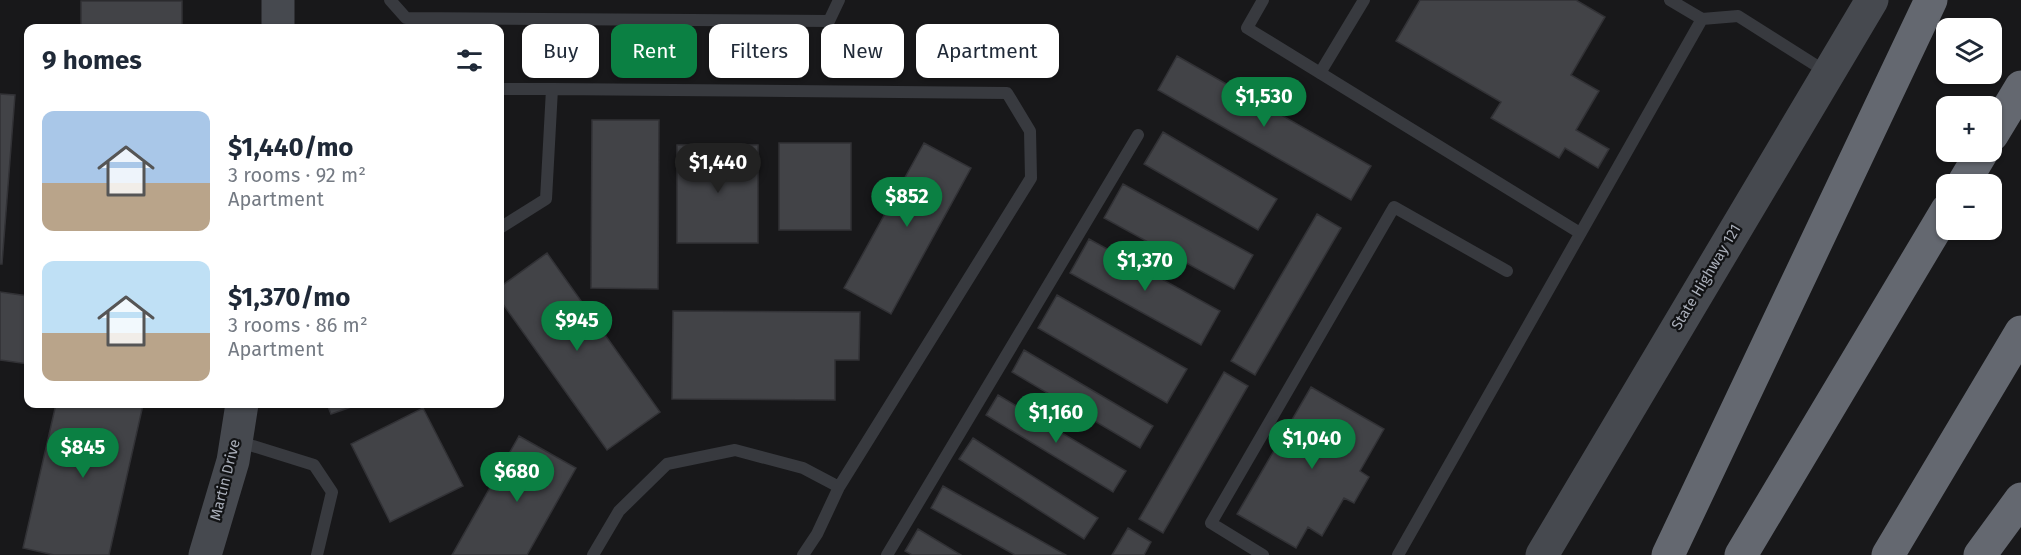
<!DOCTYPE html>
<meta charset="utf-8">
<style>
body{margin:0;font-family:"Fira Sans",sans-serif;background:#f6f6f7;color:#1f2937;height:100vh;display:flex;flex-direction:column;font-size:22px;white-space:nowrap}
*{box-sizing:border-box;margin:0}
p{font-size:20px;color:#747a83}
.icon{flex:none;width:33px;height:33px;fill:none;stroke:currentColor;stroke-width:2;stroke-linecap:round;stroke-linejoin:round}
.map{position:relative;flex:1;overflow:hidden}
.panel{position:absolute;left:24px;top:24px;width:480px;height:384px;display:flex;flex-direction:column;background:#fff;border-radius:12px;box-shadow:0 2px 4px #0004}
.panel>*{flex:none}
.top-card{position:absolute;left:522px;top:24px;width:570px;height:54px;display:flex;gap:12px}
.controls{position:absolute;left:1936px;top:18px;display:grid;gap:12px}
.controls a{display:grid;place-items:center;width:66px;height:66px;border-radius:12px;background:#fff;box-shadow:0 2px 4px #0004;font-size:30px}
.price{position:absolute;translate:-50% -51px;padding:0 14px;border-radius:21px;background:#0b8043;color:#fff;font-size:20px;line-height:39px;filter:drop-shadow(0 2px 3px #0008)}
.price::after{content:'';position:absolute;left:50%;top:36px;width:18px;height:14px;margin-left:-9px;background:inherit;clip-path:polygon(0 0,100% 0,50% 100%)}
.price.active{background:#222;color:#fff}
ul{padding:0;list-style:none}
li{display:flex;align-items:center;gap:18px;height:150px;padding:0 18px}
li span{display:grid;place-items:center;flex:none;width:168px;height:120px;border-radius:12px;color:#555}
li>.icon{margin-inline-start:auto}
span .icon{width:72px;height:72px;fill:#fffc;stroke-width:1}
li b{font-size:26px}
h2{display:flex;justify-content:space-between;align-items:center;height:72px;padding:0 18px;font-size:26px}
.pill{padding:0 21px;border-radius:12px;background:#fff;box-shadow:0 2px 4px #0004;font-size:21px;line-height:54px}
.pill.active{background:#0b8043;color:#fff}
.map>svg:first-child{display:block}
.building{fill:#424347;stroke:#323236;stroke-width:1.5}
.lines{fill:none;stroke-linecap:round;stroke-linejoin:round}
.lane{stroke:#383a3f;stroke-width:12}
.secondary{stroke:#46494f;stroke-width:33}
.highway{stroke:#646870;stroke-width:33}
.labels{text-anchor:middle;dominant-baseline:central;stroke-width:4.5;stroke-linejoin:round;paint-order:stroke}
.street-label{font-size:15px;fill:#aaafba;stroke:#121315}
</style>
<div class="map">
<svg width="2021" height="555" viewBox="0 0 2021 555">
<rect width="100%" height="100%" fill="#18181a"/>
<path class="building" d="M1420,0H1576L1605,17L1571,75L1599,91L1576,130L1609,149L1598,168L1565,148L1559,158L1491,118L1501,102L1396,41Z
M81,1H182V28H81Z
M1177,56L1371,166L1351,200L1158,90Z
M0,94L15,95L2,264H0Z
M592,120H659L658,289L591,288Z
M1163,132L1277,199L1258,230L1144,164Z
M779,143H851V230H779Z
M924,143L971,168L891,314L844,288Z
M677,145H758V243H677Z
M1123,184L1253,255L1234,289L1104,218Z
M1317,214L1341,228L1255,375L1231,361Z
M1089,239L1220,311L1201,345L1070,273Z
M547,253L660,412L607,450L500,300V287Z
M0,292L28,296V364L0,360Z
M1057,295L1187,369L1167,403L1038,328Z
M673,311L860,312L859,360H835V400L672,399Z
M1024,350L1153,426L1140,448L1012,372Z
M1224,372L1248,386L1163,533L1139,519Z
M1311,387L1384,429L1360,471L1369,477L1354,503L1344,498L1322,536L1308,527L1296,548L1237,514Z
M998,395L1126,471L1113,492L986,415Z
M56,404L143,405L109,555H54L23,548Z
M327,404H360L331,414Z
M423,408L463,486L390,522L351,444Z
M519,436L576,468L527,555H452Z
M973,438L1098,518L1084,539L959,459Z
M943,486L1066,555H1015L931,508Z
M1128,528L1151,542L1144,555H1112Z
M918,529L961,555H912L905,551Z"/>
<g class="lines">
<path class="lane" d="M390,0L406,18L829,21L839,0
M1263,0L1247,28L1580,233
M1702,19L1738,16L1828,73
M1320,73L1364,0
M500,89H552
M500,228L546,199L552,89L1007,93L1030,131L1031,178L839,487L803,468L735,450L667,464L619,511L593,555
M237,441L314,465L332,492L317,555
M803,555L817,534L839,487
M887,555L1138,135
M1263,555L1211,523L1394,207L1507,271
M1398,555L1702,19L1670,0"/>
<path class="secondary" d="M278,28V0
M205,555L233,461L242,404
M1542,555L1872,0"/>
<path class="highway" d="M1992,135L2021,87
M1963,184L1982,152
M1668,555L1931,0
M1741,555L1947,210
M1888,555L2021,332
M1980,555L2021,499"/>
</g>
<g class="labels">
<g class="street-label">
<text transform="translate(1706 277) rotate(-59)">State Highway 121</text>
<text transform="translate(225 480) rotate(-76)">Martin Drive</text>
</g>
</g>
</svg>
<div class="controls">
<a><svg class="icon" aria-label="layers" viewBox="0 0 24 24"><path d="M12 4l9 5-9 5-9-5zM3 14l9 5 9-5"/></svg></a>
<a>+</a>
<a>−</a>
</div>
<b class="price" style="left:1264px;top:128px">$1,530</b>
<b class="price active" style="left:718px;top:194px">$1,440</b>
<b class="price" style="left:907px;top:228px">$852</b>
<b class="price" style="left:1145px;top:292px">$1,370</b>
<b class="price" style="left:577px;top:352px">$945</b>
<b class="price" style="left:1056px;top:444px">$1,160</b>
<b class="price" style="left:1312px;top:470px">$1,040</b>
<b class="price" style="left:83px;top:479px">$845</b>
<b class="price" style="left:517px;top:503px">$680</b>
<div class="top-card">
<a class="pill">Buy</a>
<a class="pill active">Rent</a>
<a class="pill">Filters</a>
<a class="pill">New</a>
<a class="pill">Apartment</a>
</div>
<section class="panel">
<h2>9 homes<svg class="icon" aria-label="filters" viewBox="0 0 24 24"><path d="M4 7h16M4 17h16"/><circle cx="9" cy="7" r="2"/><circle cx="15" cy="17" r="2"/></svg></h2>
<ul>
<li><span style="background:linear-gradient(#a9c7e8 60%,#b9a48a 0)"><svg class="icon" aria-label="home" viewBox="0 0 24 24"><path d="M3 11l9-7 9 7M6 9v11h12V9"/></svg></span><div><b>$1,440/mo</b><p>3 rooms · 92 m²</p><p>Apartment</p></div></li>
<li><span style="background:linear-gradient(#bfe0f5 60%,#b9a48a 0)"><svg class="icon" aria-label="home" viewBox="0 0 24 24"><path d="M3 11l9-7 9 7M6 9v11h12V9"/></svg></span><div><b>$1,370/mo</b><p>3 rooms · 86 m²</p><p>Apartment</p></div></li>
</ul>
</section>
</div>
